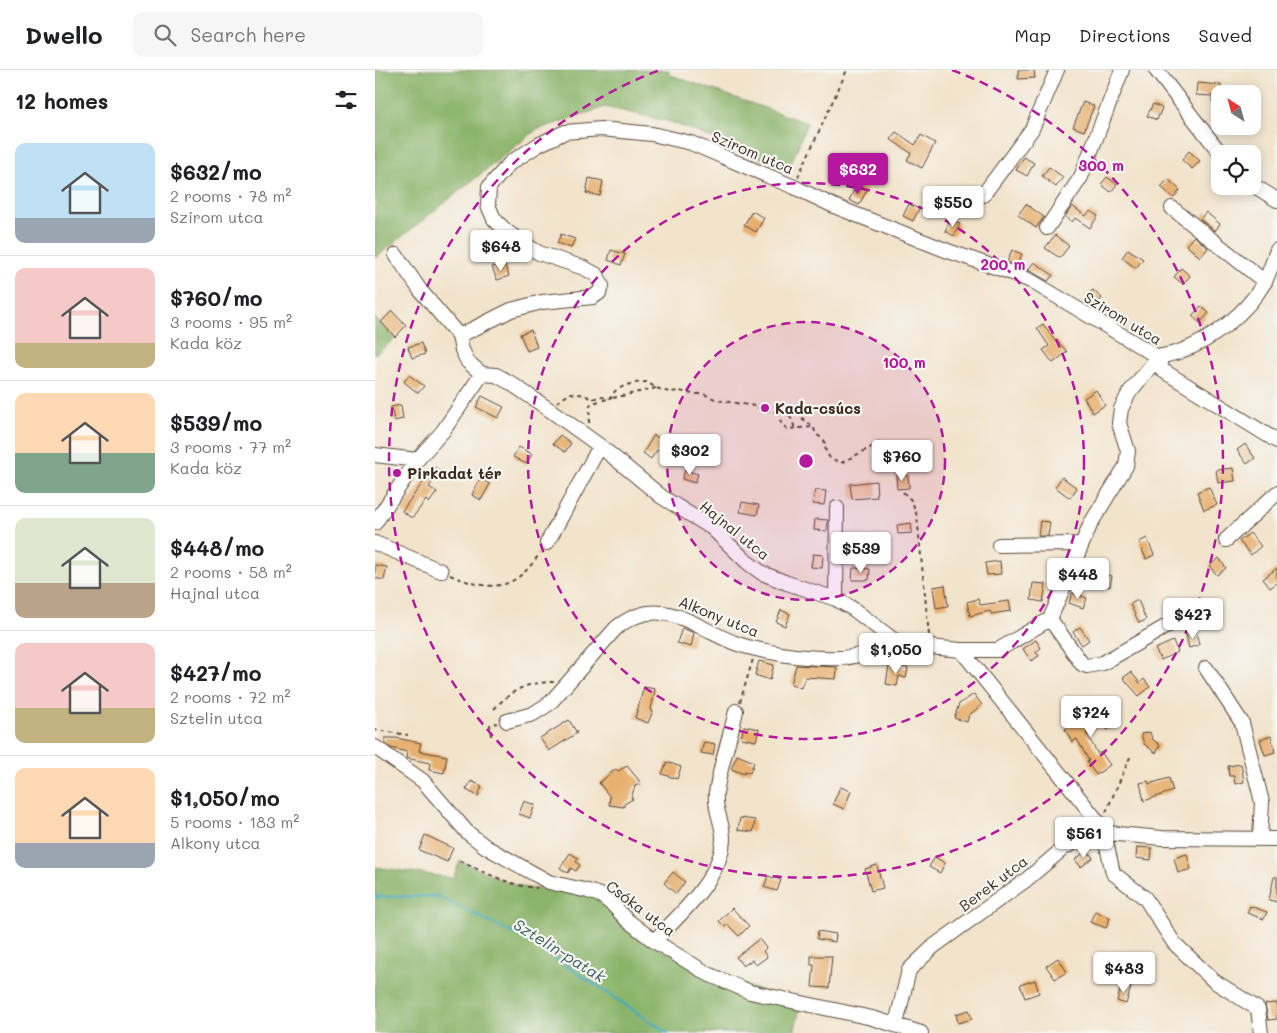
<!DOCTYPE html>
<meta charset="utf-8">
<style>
body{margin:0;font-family:Mali,sans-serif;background:#f6f6f6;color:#202124;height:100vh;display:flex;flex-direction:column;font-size:19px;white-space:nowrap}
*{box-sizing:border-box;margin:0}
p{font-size:16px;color:#757577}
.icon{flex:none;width:28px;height:28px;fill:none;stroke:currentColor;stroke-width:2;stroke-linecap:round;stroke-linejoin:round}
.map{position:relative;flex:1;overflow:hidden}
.sheet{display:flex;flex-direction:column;background:#fff;width:375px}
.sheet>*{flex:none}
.needle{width:32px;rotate:324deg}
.buttons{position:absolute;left:836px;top:15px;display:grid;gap:10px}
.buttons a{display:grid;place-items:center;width:50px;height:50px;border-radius:10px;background:#fff;box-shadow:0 2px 12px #0003;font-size:25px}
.price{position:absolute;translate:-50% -42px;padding:0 11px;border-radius:5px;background:#fff;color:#222;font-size:16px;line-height:32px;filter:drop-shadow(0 1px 2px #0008)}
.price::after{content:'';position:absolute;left:50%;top:30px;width:15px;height:11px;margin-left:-8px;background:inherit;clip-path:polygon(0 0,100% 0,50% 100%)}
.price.selected{background:#b5179e;color:#fff}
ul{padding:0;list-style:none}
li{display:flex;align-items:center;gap:15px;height:125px;padding:0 15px}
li+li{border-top:1px solid #e0e0e0}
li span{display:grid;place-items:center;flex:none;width:140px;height:100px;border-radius:10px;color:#555}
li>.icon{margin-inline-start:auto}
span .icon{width:60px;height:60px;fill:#fffc;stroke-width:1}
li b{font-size:21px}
h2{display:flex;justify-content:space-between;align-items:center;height:60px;padding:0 15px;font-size:21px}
header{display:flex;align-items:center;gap:30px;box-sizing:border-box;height:70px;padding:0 25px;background:#fff;border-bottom:1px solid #e0e0e0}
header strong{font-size:24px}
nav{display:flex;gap:28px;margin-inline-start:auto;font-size:18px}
.search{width:350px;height:45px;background:#f6f6f6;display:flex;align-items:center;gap:12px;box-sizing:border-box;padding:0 18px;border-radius:10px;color:#757577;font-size:19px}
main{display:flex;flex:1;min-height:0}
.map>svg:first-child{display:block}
.forest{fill:#8bb46a;stroke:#636f44}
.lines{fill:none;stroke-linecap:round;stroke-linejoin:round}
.stream{stroke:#3baaba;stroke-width:2.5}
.building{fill:#e7b070}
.minor-casing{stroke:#564638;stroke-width:16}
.path{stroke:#564638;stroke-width:2;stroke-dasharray:4 4;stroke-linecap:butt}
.minor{stroke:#fff;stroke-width:14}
.ring{fill:none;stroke:#b5179e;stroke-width:2.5;stroke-dasharray:9 6}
.poi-dot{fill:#b5179e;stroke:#f6f6f2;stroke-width:2}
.labels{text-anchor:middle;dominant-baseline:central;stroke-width:4.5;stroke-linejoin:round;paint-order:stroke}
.street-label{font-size:15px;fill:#3b2a1e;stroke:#f6f6f2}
.poi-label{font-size:15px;font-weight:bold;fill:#3b2a1e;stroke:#f6f6f2;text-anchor:start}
.water-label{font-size:16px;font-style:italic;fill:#3b5d5c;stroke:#f6f6f2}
.centre{fill:#b5179e;stroke:#f6f6f2;stroke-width:2.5}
.ring-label{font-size:15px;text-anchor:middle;font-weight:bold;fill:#b5179e;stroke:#f6f6f2;stroke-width:4.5;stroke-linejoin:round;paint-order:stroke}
</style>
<header>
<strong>Dwello</strong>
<div class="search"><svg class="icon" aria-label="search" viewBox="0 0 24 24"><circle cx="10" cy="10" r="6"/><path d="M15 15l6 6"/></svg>Search here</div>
<nav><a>Map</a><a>Directions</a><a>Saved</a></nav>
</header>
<main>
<section class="sheet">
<h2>12 homes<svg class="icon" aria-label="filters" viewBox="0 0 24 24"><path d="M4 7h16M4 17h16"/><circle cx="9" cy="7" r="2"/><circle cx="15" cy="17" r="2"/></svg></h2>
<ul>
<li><span style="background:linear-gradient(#bfe0f5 75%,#9aa5b1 0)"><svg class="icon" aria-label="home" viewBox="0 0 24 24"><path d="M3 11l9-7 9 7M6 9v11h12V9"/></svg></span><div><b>$632/mo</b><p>2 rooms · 78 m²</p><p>Szirom utca</p></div></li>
<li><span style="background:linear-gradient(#f6c9c9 75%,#c2b280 0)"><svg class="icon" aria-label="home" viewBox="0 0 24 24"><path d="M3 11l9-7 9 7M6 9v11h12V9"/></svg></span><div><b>$760/mo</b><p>3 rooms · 95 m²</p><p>Kada köz</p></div></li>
<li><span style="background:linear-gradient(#ffd9b3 60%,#7fa58c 0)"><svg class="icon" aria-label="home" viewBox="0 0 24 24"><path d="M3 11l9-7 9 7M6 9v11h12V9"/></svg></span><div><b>$539/mo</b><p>3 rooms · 77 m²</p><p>Kada köz</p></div></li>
<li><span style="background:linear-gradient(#dfe7d0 65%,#b9a48a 0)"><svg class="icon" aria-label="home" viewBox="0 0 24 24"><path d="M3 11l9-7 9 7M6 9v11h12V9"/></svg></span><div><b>$448/mo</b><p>2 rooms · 58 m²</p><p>Hajnal utca</p></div></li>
<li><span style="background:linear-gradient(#f6c9c9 65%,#c2b280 0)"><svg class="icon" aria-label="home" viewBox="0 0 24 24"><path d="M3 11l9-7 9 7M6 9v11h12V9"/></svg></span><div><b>$427/mo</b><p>2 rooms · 72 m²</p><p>Sztelin utca</p></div></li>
<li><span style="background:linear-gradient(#ffd9b3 75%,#9aa5b1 0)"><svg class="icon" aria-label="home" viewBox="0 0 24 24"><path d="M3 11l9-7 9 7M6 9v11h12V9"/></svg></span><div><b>$1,050/mo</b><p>5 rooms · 183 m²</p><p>Alkony utca</p></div></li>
</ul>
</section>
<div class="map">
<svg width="902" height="963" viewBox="0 0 902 963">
<rect width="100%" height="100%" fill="#f6f6f2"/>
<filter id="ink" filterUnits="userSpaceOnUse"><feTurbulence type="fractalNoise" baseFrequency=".02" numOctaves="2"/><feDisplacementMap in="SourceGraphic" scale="10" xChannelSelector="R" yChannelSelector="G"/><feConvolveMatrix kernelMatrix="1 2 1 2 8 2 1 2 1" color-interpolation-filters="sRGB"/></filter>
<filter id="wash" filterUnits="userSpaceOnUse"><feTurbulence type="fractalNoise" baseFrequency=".0096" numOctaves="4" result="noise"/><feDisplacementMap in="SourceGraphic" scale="20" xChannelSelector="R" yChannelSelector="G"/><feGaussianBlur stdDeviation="1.12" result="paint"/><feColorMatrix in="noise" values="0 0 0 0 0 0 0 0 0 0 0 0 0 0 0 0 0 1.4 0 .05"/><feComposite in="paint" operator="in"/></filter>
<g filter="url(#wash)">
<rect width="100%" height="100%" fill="#f2e3cb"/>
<path class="forest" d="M0,0H294L293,4L432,53L414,99L296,52L230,37L161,60L0,188Z
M0,248L20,269L0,284Z
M85,791C102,798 148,823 164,818C167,817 172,814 174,812L213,821L333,904L426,933L419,963H0V797L78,808Z"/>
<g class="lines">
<path class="stream" d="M0,827L62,826L154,871L293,963"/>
</g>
<g id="blocks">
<path class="building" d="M643,0H659L660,8L643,9Z
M822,13L846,15L845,33L837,32V26L821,25Z
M708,32L719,36L709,61L698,57Z
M778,34L787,38L782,50L772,46Z
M521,62L540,75L546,65L560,73L547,98L532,90L536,83L515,69Z
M814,81L825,91L817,99L807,90Z
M649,87L659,93L652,106L641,100Z
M674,97L688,107L681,117L667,106Z
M732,107L742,114L736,122L726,114Z
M214,108L228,111L225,126L211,123Z
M793,109L805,120L799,128L786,117Z
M482,115L492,120L484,135L474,130Z
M534,134L544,139L538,151L528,146Z
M651,134L669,147L661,158L643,145Z
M697,136L711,146L715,141L723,146L715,158L700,148L697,152L690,147Z
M377,141L389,148L381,162L369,155Z
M831,142L845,154L840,161L825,149Z
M576,149L585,154L579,166L570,161Z
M186,164L200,169L196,178L182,173Z
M680,165L694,176L685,188L670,178Z
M819,166L833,178L825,187L811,175Z
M753,179L768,189L761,198L747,188Z
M236,180L250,184L246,195L233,190Z
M637,180L647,184L642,196L632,192Z
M659,192L678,205L673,211L653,200Z
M129,193L134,206L122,210L117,197Z
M806,198L815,206L808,214L799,207Z
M718,220L727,228L719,238L709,230Z
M826,236L834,243L825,253L817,246Z
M17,241L31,256L20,267L6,252Z
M668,254L680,271L682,270L692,282L678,293L668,280L674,276L662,258Z
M156,260L162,277L152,281L145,264Z
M46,273L50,284L37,288L33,277Z
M34,305L49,316L43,323L29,312Z
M721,320L730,335L718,343L709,328Z
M107,326L129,337L123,348L101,337Z
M26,335L28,349L19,351L16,337Z
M185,365L196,373L190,382L178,374Z
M279,365L293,374L288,383L282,380L276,389L268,383Z
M870,374L880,388L872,394L862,380Z
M144,377L157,384L151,394L138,387Z
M59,397L65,401L54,417L62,422L54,433L51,430L38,447H35L27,441Z
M858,398L860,411L843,413L841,400Z
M310,400L323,404L320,413L307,409Z
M533,405L534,418L522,419L521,406Z
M687,407L702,418L695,428L680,417Z
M105,409L115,414L106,430L97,425Z
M501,411L502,427L477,429L475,414Z
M834,417L842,435L829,440L822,422Z
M440,420L451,421L449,435L438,434Z
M367,432L384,435L382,445L365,442Z
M440,449L453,450L452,461L439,460Z
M665,451L675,452L673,466H663Z
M536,453L537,463L523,464L522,455Z
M875,463L886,476L876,485L864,471Z
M772,468L779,485L771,489L764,472Z
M438,484L448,485L447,498L436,497Z
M844,488L851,498L842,505L834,496Z
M625,491L626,504L612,505L610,493Z
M0,495L12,497L9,510L0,508Z
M478,498L495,499L494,510H477Z
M902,498V513L895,518L888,509Z
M723,503L737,506L735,517L721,514Z
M658,513L671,514L668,532L656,530Z
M570,515L573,536L561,538L558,517Z
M697,523L712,528L708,538L694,533Z
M794,528H810V536H794Z
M603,529L605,535L634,531L636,541L616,544L615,541L595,546L592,532Z
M763,530L771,550L764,553L755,534Z
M406,540L415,544L410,556L401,552Z
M705,557L714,570L707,575L698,562Z
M307,558L319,563L316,577L302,573Z
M821,562L824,575L814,578L811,565Z
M661,570L666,578L661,582L664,586L656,591L648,579Z
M798,571L803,582L786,590L780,579Z
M384,591L399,595L395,610L380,605Z
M421,595L462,597L461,609L430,607L426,618L416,614Z
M514,595L533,598L531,608L524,606L522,616L511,614Z
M756,602L765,613L769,609L775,617L764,626L748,608Z
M269,617L280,619L276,640L278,641L273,653L260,648Z
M599,624L607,635L594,645L592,652L579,648L584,634Z
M730,637L740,656L732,660L729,654L711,663L723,684L726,682L735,695L721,705L712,692L714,691L702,669L697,672L690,659Z
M194,650L202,663L174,681L165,668Z
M369,656L384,659L381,671L366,668Z
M775,662L777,669L785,675L781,683L769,674L766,664Z
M896,666L900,682L890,685L885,670Z
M10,668H21L46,673L44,681L72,686L69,703L54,700L55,693L31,688L32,682L16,678L10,673Z
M329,672L340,674L338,685L326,683Z
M362,685L379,692L375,703L370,701L369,704L356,699Z
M292,692L306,697L302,709L287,704Z
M866,694L869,712L860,714L859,706H854L853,696Z
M252,696L263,709L265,714L260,716L256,728L258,729L249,734V737L234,735L235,727L224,713L241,699L243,701Z
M794,708L798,721L769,731L765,713L773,711L774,714Z
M96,711L107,716L103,726L91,720Z
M465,717L476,721L469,739L458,734Z
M149,731L160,735L155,748L144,744Z
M365,748L380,750L378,762L363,760Z
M50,765L78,778L72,792L44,780Z
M762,777L777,778L776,790L761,788Z
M712,780L718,788L706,797L700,790Z
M195,783L203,788L201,792L205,795L201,801L196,798L193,803L185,798Z
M812,784L816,799L803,803L799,788Z
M560,787L570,793L565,803L554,797Z
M502,795L508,818L496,821L490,799Z
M298,802L310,812L301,824L289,813Z
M393,806L406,810L402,821L389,817Z
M899,807H902V832L894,830Z
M875,836L892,842L889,849L872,843Z
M357,838L374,856L364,866L352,854L350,857L344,851Z
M720,841L735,848L731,858L715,852Z
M443,861L461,864L460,872L442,869Z
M384,869L391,878L388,881L392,887L381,895L377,890L368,896L361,887Z
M436,886H457L454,918L437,917L439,895H436Z
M757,887L771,893L767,902L753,897Z
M683,888L692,902L680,909L671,896Z
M660,910L664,923L650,928L645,915Z
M747,914L756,917L751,934L742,931Z
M902,933V949L893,950L890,934Z
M594,940L597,949L583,953L581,944Z"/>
</g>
</g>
<g filter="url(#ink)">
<use href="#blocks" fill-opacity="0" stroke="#564638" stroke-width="1"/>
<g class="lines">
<g class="minor-casing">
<path id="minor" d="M781,0L846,84
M878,115L902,130
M608,125L657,59L682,0
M797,138L890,212
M672,158L706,107L747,0
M21,185L45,220L84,266L87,280L93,292L107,304
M84,266L136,240L167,232L218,227L224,223L227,216L222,205L209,198L164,183L148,173L131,161L119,149L113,135L114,117L135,93L163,75L190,62L226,59L277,64L316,73L419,117L459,136L573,181L634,202L656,211L783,287L787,300L902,371
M783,287C791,285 799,284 806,281C838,270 872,242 889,213C895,203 898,190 902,180
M107,304L121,305L134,312L175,340L225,376L287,427L337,458L372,492L387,503L412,513L461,529L478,539L524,574L586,580H623L675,549L716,453L751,396L753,381L744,353L746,339L754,323L783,287
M0,385L42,390L68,361L107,304
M0,453L42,390
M851,470L902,423
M0,473L66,501
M172,473L225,376
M624,475L707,474
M461,529L462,438
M675,549L707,594L712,596L728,593L797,553
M586,580L732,763
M831,598L867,653L887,732L885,768
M132,651L158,644L175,633L241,558C285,523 317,556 360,573C376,579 394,582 412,585C429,587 448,589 465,588C481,588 508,578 524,574
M0,677L48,711L92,762L111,777L174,812L213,821L225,825L238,835L252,850L279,871L333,904L375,922L497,948L546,963
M729,763L738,803L770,828L799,873L839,911L883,939L886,963
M279,871C304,846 348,806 348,768C348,752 339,740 341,723C345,696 355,668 361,641
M521,954L534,900L559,876L651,810L690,777L720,762L787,768L902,769"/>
</g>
<path class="path" d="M423,107L472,0
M238,328L281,318
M182,332L196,323L210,325L216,329L226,327L236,328L240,321L249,316L259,313L272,312L281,318L294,322L305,321L318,324H329L342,330L380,336C390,342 404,341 415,346L423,343L429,350L438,356L441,364L449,370L451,382L455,388L466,393L506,372L525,375
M403,342L406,353L412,359L437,357
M415,346L420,358
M214,353L215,335L217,333L233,329
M528,422L537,431L542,446L554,565
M75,505C116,522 139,522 165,483
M365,632L378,589
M119,639C138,619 152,612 180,612
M0,662L1,660L33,665
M116,666L115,655L122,653
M731,742L756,685
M85,791C110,802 134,816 162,818"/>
<use href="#minor" class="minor"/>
</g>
</g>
<circle cx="431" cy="391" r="139" fill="#b5179e" fill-opacity=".12"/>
<g class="ring">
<circle cx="431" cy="391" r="139"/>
<circle cx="431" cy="391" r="278"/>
<path d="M577 0A417 417 0 1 1 285 0"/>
</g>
<g class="poi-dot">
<circle cx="390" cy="338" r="5"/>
<circle cx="22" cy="403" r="5"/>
</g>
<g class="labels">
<g class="street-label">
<text transform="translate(378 82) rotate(23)">Szirom utca</text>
<text transform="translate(748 248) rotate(31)">Szirom utca</text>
<text transform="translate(360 460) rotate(39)">Hajnal utca</text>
<text transform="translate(344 546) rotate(22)">Alkony utca</text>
<text transform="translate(618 813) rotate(-37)">Berek utca</text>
<text transform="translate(266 838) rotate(37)">Csóka utca</text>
</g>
<g class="poi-label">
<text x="400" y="338">Kada-csúcs</text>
<text x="32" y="403">Pirkadat tér</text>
</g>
<g class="water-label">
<text transform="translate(185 880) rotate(32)">Sztelin-patak</text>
</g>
</g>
<circle cx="431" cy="391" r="8" class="centre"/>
<g class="ring-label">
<text x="726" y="101">300 m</text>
<text x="628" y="200">200 m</text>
<text x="529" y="298">100 m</text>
</g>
</svg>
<div class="buttons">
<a><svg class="needle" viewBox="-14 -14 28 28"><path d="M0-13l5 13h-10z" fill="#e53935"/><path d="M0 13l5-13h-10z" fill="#757577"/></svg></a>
<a><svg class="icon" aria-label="locate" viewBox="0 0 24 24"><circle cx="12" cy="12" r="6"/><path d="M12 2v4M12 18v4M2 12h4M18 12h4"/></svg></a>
</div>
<b class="price selected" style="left:483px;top:125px">$632</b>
<b class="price" style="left:578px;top:158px">$550</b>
<b class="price" style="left:126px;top:202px">$648</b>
<b class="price" style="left:315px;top:406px">$302</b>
<b class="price" style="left:527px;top:412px">$760</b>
<b class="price" style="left:486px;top:504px">$539</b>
<b class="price" style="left:703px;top:530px">$448</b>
<b class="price" style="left:818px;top:570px">$427</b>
<b class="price" style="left:521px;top:605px">$1,050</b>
<b class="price" style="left:716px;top:668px">$724</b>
<b class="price" style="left:709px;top:789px">$561</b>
<b class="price" style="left:749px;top:924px">$483</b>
</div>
</main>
